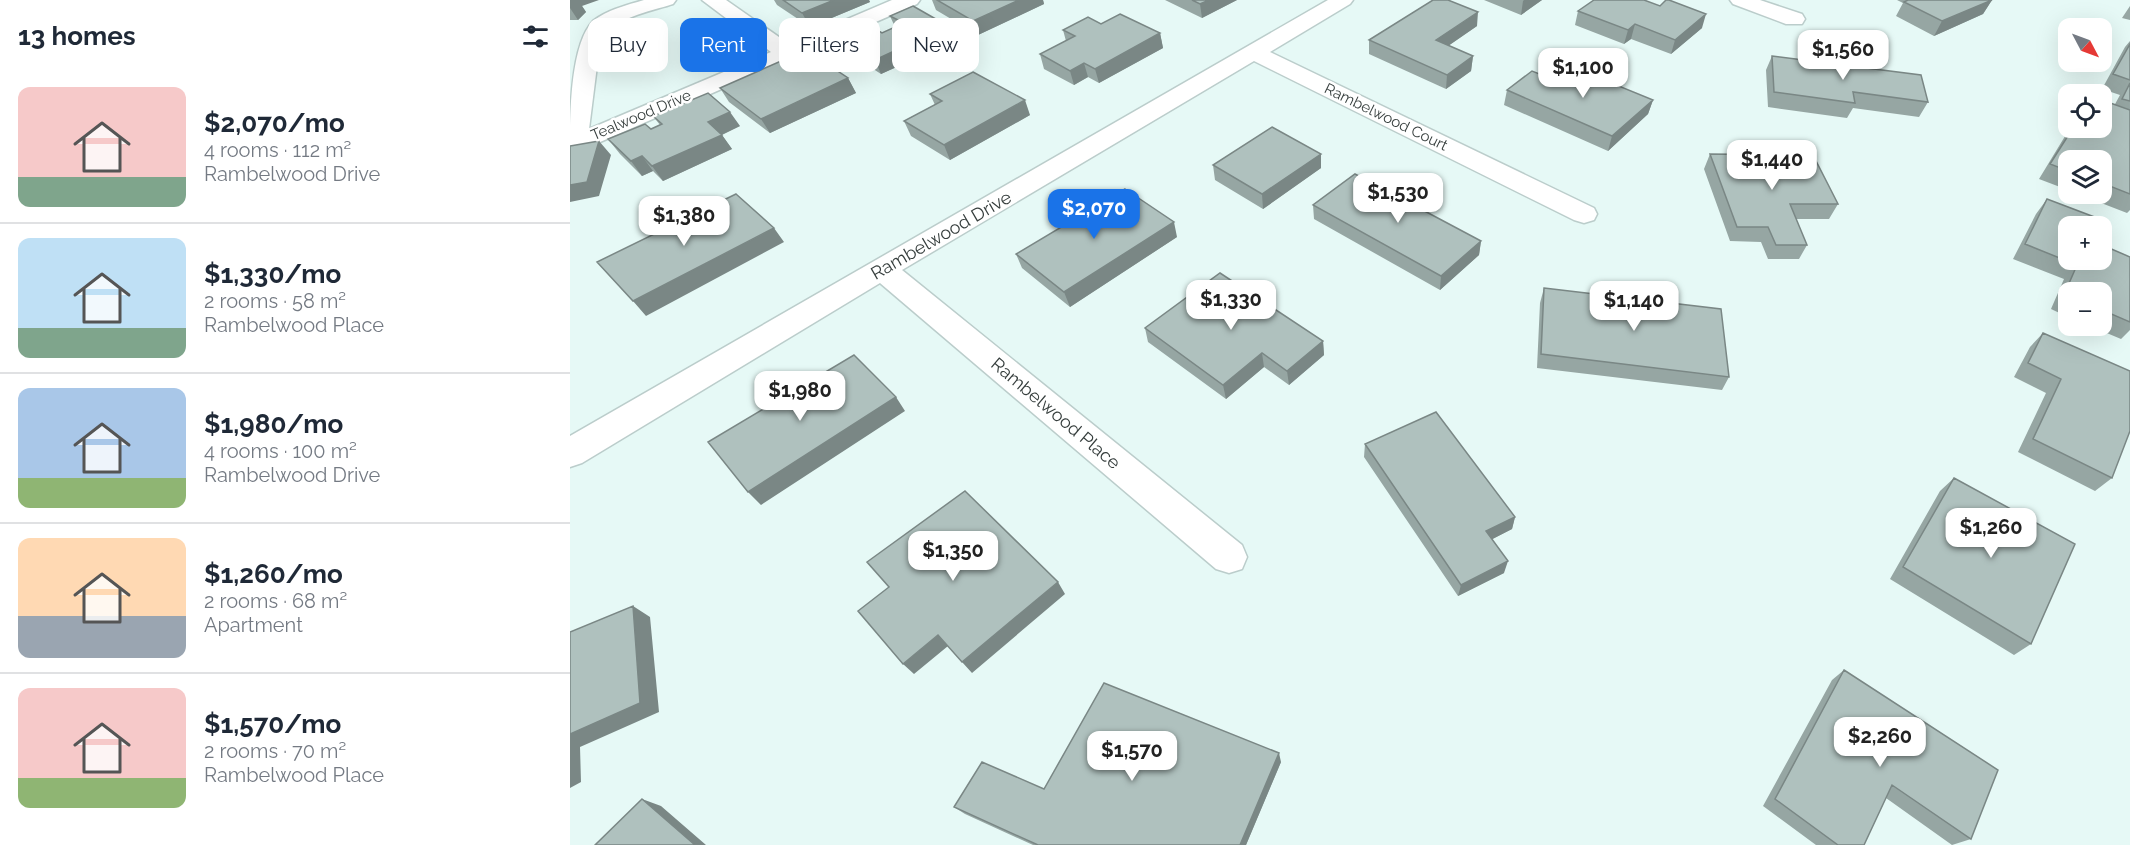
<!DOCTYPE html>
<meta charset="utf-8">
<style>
body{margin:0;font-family:Raleway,sans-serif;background:#f6f6f7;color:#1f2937;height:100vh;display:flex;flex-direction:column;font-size:22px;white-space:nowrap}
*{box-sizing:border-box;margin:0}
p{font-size:20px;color:#747a83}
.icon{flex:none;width:33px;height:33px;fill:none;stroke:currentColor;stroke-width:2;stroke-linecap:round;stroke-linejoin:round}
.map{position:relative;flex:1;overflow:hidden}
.sheet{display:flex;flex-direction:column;background:#fff;width:570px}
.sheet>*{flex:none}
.guide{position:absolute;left:18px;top:18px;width:570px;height:54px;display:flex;gap:12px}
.needle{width:39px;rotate:131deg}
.tools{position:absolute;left:1488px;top:18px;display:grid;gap:12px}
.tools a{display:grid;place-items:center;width:54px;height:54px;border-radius:12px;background:#fff;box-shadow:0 6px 24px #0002;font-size:30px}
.price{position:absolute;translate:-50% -51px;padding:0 14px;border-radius:12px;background:#fff;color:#222;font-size:20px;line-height:39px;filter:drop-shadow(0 2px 3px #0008)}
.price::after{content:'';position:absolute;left:50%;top:36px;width:18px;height:14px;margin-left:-9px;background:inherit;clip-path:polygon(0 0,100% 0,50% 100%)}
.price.selected{background:#1a73e8;color:#fff}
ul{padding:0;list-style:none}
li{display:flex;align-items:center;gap:18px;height:150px;padding:0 18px}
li+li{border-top:2px solid #e0e1e3}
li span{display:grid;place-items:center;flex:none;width:168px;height:120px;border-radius:12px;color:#555}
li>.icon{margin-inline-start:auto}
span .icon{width:72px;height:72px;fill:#fffc;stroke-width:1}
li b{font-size:26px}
h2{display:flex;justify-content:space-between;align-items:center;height:72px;padding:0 18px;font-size:26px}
.pill{padding:0 21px;border-radius:12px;background:#fff;box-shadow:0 6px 24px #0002;font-size:21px;line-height:54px}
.pill.selected{background:#1a73e8;color:#fff}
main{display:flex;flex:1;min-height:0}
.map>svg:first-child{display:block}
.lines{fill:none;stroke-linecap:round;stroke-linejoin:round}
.street-casing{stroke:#bbcdcb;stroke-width:3}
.street{fill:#fff;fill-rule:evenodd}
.wall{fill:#96a6a3}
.shaded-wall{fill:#7a8785}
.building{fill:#afc1be;stroke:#7a8785;stroke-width:1.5}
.labels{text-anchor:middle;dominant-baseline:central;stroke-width:5;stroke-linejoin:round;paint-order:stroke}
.far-street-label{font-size:15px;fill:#363e3d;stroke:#fff}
.street-label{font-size:18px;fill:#363e3d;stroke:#fff}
</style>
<main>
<section class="sheet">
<h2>13 homes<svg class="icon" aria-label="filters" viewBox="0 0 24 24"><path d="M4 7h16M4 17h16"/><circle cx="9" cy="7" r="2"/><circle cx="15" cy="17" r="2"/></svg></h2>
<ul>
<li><span style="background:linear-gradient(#f6c9c9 75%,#7fa58c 0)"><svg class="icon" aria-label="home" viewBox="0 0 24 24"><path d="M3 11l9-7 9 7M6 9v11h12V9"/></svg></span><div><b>$2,070/mo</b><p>4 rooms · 112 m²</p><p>Rambelwood Drive</p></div></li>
<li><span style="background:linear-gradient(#bfe0f5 75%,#7fa58c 0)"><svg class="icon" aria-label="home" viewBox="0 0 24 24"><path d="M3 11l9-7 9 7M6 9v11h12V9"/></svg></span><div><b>$1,330/mo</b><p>2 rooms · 58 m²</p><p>Rambelwood Place</p></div></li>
<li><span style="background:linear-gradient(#a9c7e8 75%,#8fb573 0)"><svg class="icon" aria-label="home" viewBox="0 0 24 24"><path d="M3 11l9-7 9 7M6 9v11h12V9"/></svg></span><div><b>$1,980/mo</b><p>4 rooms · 100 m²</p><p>Rambelwood Drive</p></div></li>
<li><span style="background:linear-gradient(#ffd9b3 65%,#9aa5b1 0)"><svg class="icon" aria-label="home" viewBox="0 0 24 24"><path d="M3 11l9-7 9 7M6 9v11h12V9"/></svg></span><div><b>$1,260/mo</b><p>2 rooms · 68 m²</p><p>Apartment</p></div></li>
<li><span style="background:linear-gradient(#f6c9c9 75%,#8fb573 0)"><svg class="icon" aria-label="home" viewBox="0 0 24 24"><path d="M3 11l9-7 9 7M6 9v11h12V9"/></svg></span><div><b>$1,570/mo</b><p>2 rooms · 70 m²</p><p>Rambelwood Place</p></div></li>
</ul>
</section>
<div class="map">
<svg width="1560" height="845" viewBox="0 0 1560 845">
<rect width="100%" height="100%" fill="#e6f9f6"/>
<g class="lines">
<g class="street-casing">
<path id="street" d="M74,0H106L103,4C79,12 43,17 30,42L19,129L201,52L132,0H156L219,44L322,0H350L347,4L14,149L0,150C0,116 0,45 23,21C37,10 57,5 74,0Z
M758,0H783L780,4L700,52L1024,208L1027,214L1024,220L1014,223L1004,220L684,61L332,270L672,545L677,557L672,569L659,573L646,569L310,283L12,463L0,467V436Z
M1160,0H1190L1232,14L1235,19L1232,24H1216L1163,4Z"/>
</g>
<use href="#street" class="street"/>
</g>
<path class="wall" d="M0,0L12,6L16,12L8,20H0Z
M204,0H299L300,2L240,27L207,5Z
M362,0H473L474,4L408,35L366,10Z
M595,0H667L632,18Z
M914,0H972L951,15Z
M1327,0H1422L1413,14L1364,36L1326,16L1333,3Z
M1560,6V20L1552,18Z
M1008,11L1132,28L1101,54L1061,39L1054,44L1005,25Z
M320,16L390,44L369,54L362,51L311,74L274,50L267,36L312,33L325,27Z
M531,24L590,33L593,48L529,83L518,77L504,85L474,69L470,54L496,41L493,30Z
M907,26L878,46L903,56L901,71L876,89L799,54V40Z
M1560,41V210L1557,213L1508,194H1532V160H1498V190L1469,179L1500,128H1532L1550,95L1532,89L1555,47Z
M1202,56L1358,102L1349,117L1283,108L1277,118L1198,107L1196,70Z
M278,78L286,93L200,133L159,102L150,88Z
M982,79L1083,100L1078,114L1038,151L934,105L937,90Z
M360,94L460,115L380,160L341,136L334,121L365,105Z
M83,116L170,126L152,135L162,149L93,181L83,171L72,176L50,154L38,139L81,129L90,125Z
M751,154V168L693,209L645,180L643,165Z
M1140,154L1268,204L1259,219H1226L1237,245L1229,259H1198L1191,242L1160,241L1134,169Z
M1477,199L1498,260L1560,257V330L1551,339L1520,326H1532V292H1498V317L1481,309L1494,279L1443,259L1466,214Z
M743,205L911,241L909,255L870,290L744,219Z
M607,237L500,307L452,268L446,254Z
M974,288L1159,377L1152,390L967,368L970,303Z
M575,328L753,341L754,355L719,385L694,367L656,399L578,342Z
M1473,333L1542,478L1525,491L1448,452L1476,393L1444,377L1460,347Z
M795,444L945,517L942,529L922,539L934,573L888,596L794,457Z
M1384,478L1461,644L1444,655L1320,579L1370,491Z
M1274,670L1401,839L1382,845L1316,798L1294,845H1246L1193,806L1262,680Z
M711,762L676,845H463L395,814L384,807L474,789Z"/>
<path class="shaded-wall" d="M0,0H29L12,6L16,12L8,20L0,8Z
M264,0H299L300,2L240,27L232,13Z
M449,0H473L474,4L408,35L403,21Z
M639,0H667L632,18L630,4Z
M954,0H972L951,15L953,1Z
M1422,0L1413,14L1364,36L1372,21Z
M908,12L907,26L865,55L866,40Z
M1136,14L1132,28L1101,54L1105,40Z
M1065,24L1061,39L1054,44L1058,30Z
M385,30L390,44L369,54L363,40Z
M590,33L593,48L529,83L525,69Z
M356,36L362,51L311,74L305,60Z
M903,56L901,71L876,89L877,75Z
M514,63L518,77L504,85L500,71Z
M278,78L286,93L200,133L191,119Z
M455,100L460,115L380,160L374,145Z
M1083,100L1078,114L1038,151L1042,136Z
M160,112L170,126L147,137L138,122Z
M152,135L162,149L93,181L82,166Z
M29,141L41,155L29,196L0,202V185Z
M751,154V168L693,209L692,194Z
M72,156L83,171L72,176L61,161Z
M604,222L607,237L500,307L494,292Z
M204,228L214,242L76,316L63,301Z
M911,241L909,255L870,290L871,276Z
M753,341L754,355L719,385L717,371Z
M692,353L694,367L656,399L653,385Z
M326,397L335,411L191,505L178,492Z
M945,517L942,529L913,544L916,531Z
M938,561L934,573L888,596L891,585Z
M488,582L495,594L402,673L392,662Z
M63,606L80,617L89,712L10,747L11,782L0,788V734Z
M368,635L378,646L344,674L333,664Z
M709,753L711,762L676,845H670Z
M72,799L91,806L136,845H125Z"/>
<path class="building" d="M213,0H264L232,13Z
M367,0H449L403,21Z
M622,0H639L630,4Z
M863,0H878L908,12L866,40L903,56L877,75L799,40Z
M1024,0H1074L1090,6L1096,0H1099L1136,14L1105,40L1065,24L1058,30L1008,11Z
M1338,0H1422L1372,21L1334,2Z
M343,6L385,30L363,40L356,36L305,60L267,36L296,23L312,33L334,23L320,16Z
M550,14L590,33L525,69L514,63L500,71L470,54L505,36L493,30L518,17L531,24Z
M1560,44V80L1543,74Z
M236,50L278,78L191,119L150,88Z
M1202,56L1351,75L1358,102L1283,92L1285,103L1204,92Z
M994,70L1017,79L1022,75L1083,100L1042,136L937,90L962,71L982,79Z
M403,72L455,100L374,145L334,121L372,101L360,94Z
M1560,83V101L1552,99Z
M138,93L160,112L138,122L152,135L82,166L72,156L61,161L38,139L75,124L81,129L92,124L83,116Z
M1532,100L1560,110V194L1532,183V160H1498V171L1480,164L1503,128H1532Z
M702,127L751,154L692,194L643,165Z
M29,141L17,182L0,185V146Z
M1140,154L1243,155L1268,204H1220L1237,245H1206L1198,227H1167Z
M785,174L911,241L871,276L743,205Z
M555,189L604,222L494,292L446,254Z
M166,194L204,228L63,301L27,262Z
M1477,199L1527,218L1523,226H1498V260H1532V245L1560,257V322L1532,310V292H1498V297L1494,295L1507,265L1455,244Z
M650,273L753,341L717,371L692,353L653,385L575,328Z
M974,288L1151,309L1159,377L971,354Z
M1473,333L1560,371V431L1542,478L1463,439L1491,379L1458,363Z
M284,355L326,397L178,492L138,442Z
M866,412L945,517L916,531L938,561L891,585L795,444Z
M1384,478L1505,544L1461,644L1333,567Z
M395,491L488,582L392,662L368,635L333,664L288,611L319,587L297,562Z
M63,606L70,703L0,734V632Z
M1274,670L1428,770L1401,839L1322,785L1294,845H1268L1205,799Z
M534,683L709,753L670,845H468L384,807L412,762L474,789Z
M72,799L125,845H25Z"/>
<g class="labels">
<g class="far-street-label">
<text transform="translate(71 115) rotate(-23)">Tealwood Drive</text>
<text transform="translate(816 117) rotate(26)">Rambelwood Court</text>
</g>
<g class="street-label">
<text transform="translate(371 235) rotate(-30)">Rambelwood Drive</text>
<text transform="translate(486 413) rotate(40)">Rambelwood Place</text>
</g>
</g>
</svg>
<div class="tools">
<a><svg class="needle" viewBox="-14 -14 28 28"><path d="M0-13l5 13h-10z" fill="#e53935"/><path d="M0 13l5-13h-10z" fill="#747a83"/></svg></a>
<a><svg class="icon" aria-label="locate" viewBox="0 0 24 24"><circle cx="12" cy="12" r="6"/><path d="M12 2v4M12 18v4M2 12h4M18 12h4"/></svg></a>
<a><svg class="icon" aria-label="layers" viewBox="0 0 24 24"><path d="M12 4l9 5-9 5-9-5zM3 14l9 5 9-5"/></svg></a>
<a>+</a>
<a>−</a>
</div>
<b class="price" style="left:1273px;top:81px">$1,560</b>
<b class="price" style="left:1013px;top:99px">$1,100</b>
<b class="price" style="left:1202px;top:191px">$1,440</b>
<b class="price" style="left:828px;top:224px">$1,530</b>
<b class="price selected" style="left:524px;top:240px">$2,070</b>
<b class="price" style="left:114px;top:247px">$1,380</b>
<b class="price" style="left:661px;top:331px">$1,330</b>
<b class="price" style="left:1064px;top:332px">$1,140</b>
<b class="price" style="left:230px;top:422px">$1,980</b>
<b class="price" style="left:1421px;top:559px">$1,260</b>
<b class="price" style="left:383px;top:582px">$1,350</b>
<b class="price" style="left:1310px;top:768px">$2,260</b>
<b class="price" style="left:562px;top:782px">$1,570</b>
<div class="guide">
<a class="pill">Buy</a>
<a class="pill selected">Rent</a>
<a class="pill">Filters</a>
<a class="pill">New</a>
</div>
</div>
</main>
